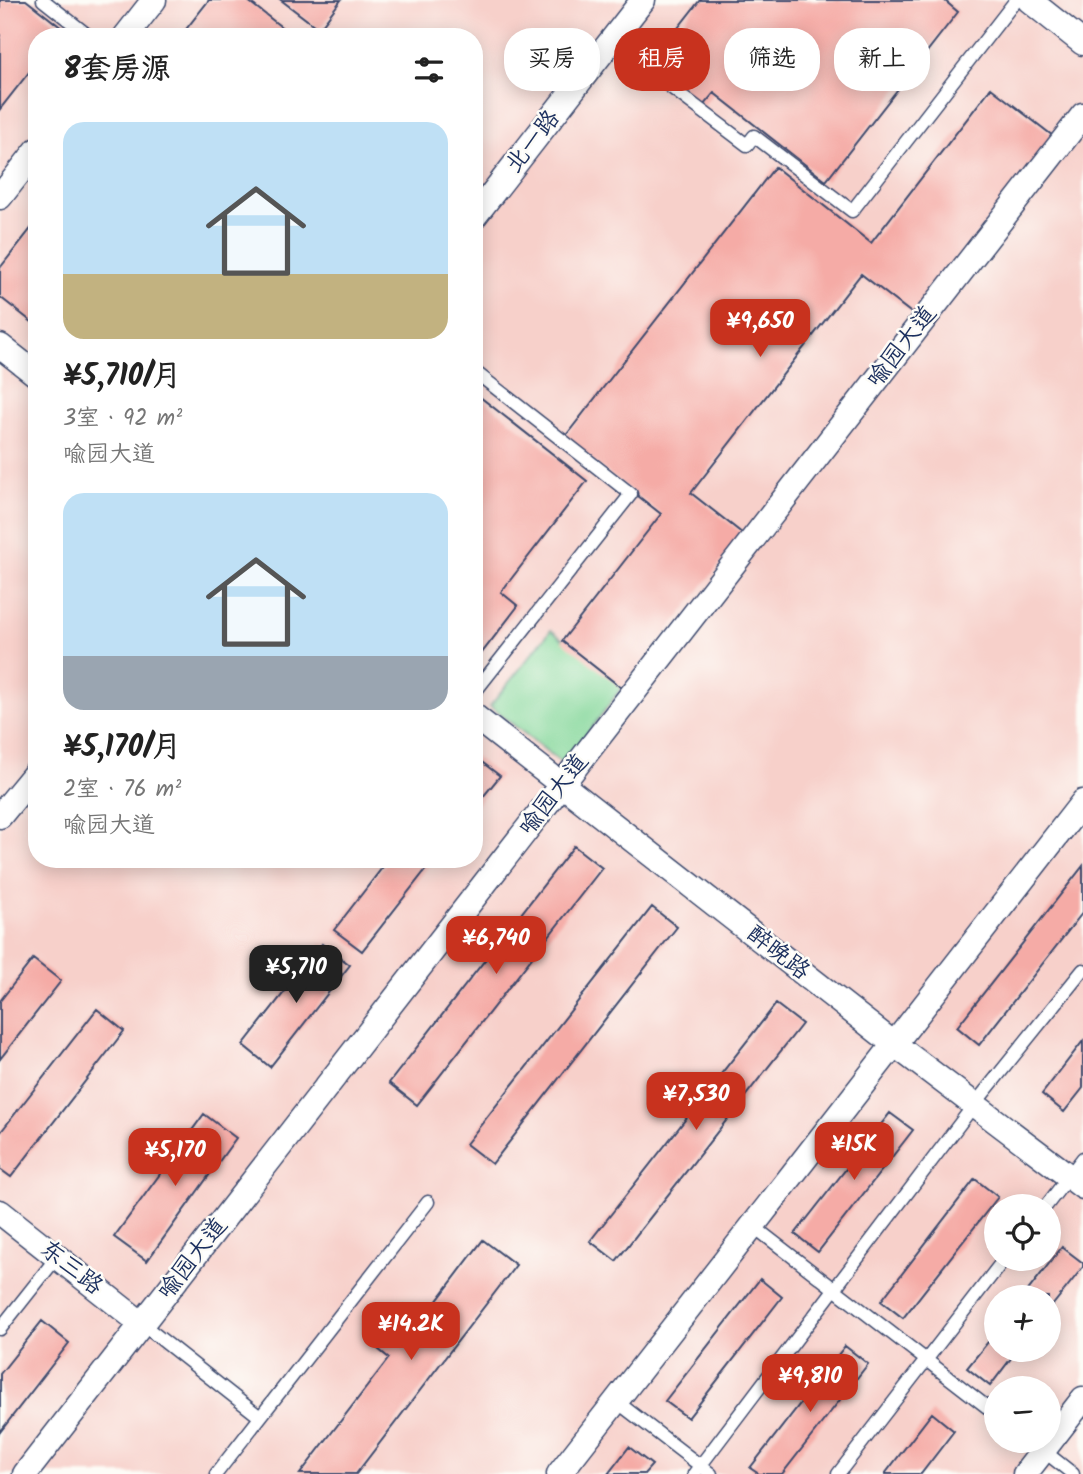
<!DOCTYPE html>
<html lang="zh">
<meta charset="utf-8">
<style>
body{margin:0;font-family:Kalam,"LXGW WenKai TC",sans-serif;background:#f2f2f2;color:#222;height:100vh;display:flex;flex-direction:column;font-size:26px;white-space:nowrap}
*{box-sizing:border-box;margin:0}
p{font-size:23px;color:#767676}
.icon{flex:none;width:38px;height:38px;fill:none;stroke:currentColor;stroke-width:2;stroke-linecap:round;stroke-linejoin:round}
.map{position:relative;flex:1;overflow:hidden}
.side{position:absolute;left:28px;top:28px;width:455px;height:840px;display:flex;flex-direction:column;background:#fff;border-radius:28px;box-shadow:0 4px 18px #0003}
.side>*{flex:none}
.top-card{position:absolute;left:504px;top:28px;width:472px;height:63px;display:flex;gap:14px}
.controls{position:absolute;left:984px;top:1194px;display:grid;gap:14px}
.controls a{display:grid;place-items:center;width:77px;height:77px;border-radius:50%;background:#fff;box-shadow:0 4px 18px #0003;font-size:35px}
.price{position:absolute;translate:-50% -60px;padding:0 16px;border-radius:14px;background:#c8321e;color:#fff;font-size:23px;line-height:46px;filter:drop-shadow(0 2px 4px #0008)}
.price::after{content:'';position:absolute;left:50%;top:42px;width:21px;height:16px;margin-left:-10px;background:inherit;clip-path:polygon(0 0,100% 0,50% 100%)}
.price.active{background:#222;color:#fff}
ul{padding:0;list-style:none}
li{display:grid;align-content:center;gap:14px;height:371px;padding:0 35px}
li span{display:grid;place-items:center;height:217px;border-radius:21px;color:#555}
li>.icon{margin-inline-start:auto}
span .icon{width:126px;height:126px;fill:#fffc;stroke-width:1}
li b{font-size:30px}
h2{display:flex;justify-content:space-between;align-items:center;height:84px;padding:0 35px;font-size:30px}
.chip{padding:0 24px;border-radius:28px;background:#fff;box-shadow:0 4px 18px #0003;font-size:24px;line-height:63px}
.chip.active{background:#c8321e;color:#fff}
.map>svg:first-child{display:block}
.built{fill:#f7d0ca;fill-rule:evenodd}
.green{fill:#83d79a;stroke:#4f837c;stroke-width:2}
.building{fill:#f5aba6}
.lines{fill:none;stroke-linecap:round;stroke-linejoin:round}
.lane-casing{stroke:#3c496d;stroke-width:15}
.street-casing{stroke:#3c496d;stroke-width:27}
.lane{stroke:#fff;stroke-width:12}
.street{stroke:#fff;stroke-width:24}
.labels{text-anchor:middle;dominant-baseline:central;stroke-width:5;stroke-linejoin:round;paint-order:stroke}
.street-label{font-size:24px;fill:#1b2f5e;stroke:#fdfcf7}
</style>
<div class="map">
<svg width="1083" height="1474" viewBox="0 0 1083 1474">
<rect width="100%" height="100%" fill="#fdfcf7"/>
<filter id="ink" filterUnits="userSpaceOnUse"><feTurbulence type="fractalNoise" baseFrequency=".0143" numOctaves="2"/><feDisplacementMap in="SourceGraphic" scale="14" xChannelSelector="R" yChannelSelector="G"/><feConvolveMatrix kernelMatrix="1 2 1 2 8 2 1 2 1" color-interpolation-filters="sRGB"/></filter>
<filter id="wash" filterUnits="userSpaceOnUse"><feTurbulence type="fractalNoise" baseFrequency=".00686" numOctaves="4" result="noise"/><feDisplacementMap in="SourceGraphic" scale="28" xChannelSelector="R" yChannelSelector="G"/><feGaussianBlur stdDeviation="1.57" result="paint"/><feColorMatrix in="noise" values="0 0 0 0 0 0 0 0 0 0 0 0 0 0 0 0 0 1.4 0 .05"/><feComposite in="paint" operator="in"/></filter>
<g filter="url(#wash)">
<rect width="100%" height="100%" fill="#f5ddc2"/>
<path class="built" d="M0,0H1083V1474H0ZM37,37H474V859H37ZM996,1206H1048V1258H996ZM996,1297H1048V1349H996ZM996,1388H1048V1440H996Z"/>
<path class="green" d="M551,630L622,687L564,765L490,706Z"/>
<g id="blocks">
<path class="building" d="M0,0H26L63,29L56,37H37V62L0,109Z
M209,0H247L294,37H180Z
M281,0H341L319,29Z
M700,0H944L958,12L826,181L714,93L703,106L649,65Z
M991,88L1053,136L914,315L861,274L691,493L743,534L623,689L562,641L661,514L564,438L775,167L871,243Z
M37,221V326L0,297V268Z
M474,374L484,382L475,393L587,481L501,592L518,606L474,663Z
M474,756L500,776L474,808Z
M574,846L602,868L417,1105L389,1083Z
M389,859H434L362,951L334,930Z
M1083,866V912L979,1045L957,1027Z
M652,907L677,927L492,1164L466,1144Z
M322,944L350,965L270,1067L243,1045Z
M33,959L61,981L0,1059V1001Z
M776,1004L802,1024L616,1261L590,1241Z
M97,1009L124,1031L11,1177L0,1169V1133Z
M1083,1041V1088L1064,1112L1042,1094Z
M890,1113L913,1130L818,1252L795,1234Z
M204,1114L236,1138L147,1261L114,1237Z
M975,1179L998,1197L903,1318L881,1301Z
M483,1240L516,1265L356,1474H300L389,1358L373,1345L404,1305L423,1319Z
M1062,1247L1083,1263V1267L1048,1311V1297H1023Z
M760,1279L782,1297L688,1418L665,1401Z
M42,1321L69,1343L0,1432V1374Z
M996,1332V1349H1018L990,1386L967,1368Z
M845,1346L868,1364L782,1474H759L750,1468Z
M932,1413L954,1431L921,1474H885Z
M629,1447L652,1465L644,1474H608Z"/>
</g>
</g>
<g filter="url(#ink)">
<use href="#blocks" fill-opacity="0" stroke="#3c496d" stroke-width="2"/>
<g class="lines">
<g class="lane-casing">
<path id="lane" d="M43,0L90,37
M611,42L747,145L754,136L852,211L1016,0
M474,371L631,494L474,693
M1046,1206L1083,1158
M753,1226L996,1414
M142,1324L260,1417
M0,1329L57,1257
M616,1401L711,1474
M1030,1440L1073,1474
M216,1474L428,1202
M694,1474L974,1105L1083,970
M838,1474L1005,1258"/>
</g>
<g class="street-casing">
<path id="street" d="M1029,0L1083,43
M125,37L154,0
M0,197L37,150
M474,217L643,0
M0,346L37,375
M474,716L894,1044L1083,1187
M0,816L37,771
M0,1212L142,1324
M25,1474L1083,115
M559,1474L1083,802
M1025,1474L1083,1399"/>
</g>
<use href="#lane" class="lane"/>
<use href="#street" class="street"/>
</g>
</g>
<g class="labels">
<g class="street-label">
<text transform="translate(533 142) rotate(-52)">北一路</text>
<text transform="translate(902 347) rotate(-52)">喻园大道</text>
<text transform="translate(554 795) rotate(-52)">喻园大道</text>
<text transform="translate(778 953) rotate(38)">醉晚路</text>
<text transform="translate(193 1259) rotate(-52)">喻园大道</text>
<text transform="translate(71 1268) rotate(38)">东三路</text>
</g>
</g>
</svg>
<div class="controls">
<a><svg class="icon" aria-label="locate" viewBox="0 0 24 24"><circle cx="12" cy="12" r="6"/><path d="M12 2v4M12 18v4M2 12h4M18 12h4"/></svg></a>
<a>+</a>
<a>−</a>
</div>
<b class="price" style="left:760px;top:359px">¥9,650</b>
<b class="price" style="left:496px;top:976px">¥6,740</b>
<b class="price active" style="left:296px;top:1005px">¥5,710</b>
<b class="price" style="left:696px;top:1132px">¥7,530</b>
<b class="price" style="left:854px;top:1182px">¥15K</b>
<b class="price" style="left:175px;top:1188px">¥5,170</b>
<b class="price" style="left:411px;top:1362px">¥14.2K</b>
<b class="price" style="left:810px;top:1414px">¥9,810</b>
<div class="top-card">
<a class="chip">买房</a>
<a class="chip active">租房</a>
<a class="chip">筛选</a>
<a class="chip">新上</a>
</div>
<section class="side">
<h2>8套房源<svg class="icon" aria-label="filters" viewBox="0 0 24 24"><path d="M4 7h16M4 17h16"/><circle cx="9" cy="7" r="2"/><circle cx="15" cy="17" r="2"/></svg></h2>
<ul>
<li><span style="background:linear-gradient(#bfe0f5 70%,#c2b280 0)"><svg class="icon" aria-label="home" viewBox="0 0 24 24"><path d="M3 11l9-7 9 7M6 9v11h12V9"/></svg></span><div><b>¥5,710/月</b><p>3室 · 92 m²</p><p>喻园大道</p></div></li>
<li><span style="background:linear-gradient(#bfe0f5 75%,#9aa5b1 0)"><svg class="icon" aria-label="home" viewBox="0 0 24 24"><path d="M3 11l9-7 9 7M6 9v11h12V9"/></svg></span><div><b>¥5,170/月</b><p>2室 · 76 m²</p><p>喻园大道</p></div></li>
</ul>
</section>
</div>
